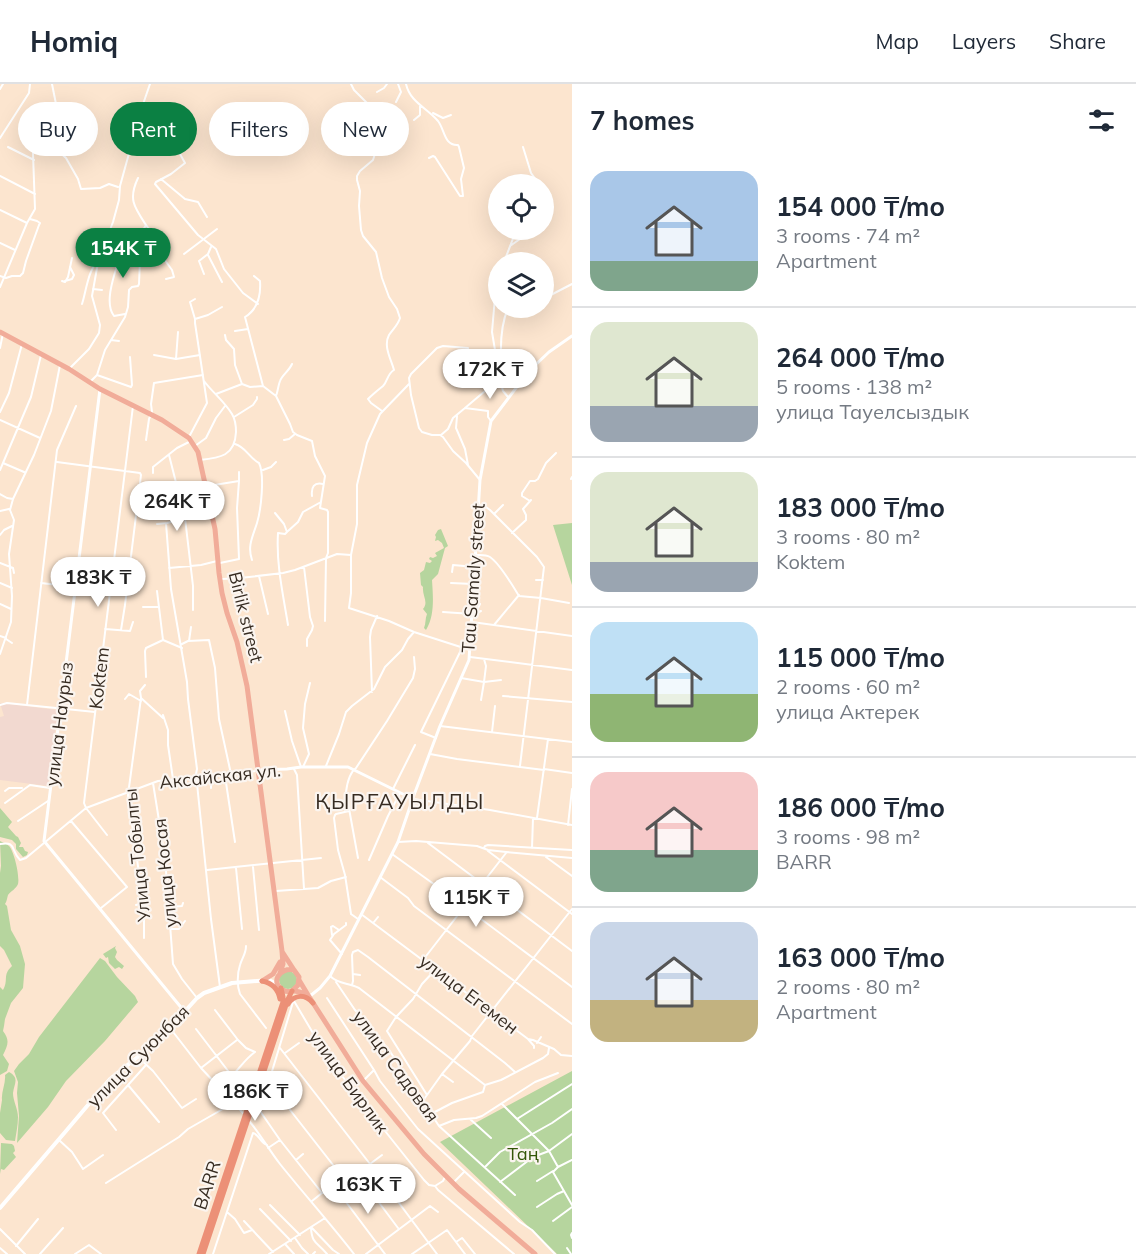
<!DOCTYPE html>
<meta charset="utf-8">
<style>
body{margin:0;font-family:Mulish,sans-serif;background:#f6f6f7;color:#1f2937;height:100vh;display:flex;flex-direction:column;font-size:22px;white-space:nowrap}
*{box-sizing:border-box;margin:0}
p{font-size:20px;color:#747a83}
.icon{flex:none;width:33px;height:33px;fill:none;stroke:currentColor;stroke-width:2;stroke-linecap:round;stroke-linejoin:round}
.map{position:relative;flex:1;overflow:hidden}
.details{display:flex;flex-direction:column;background:#fff;width:564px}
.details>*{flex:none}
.banner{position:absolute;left:18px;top:18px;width:464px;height:54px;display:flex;gap:12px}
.buttons{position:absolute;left:488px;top:90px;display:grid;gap:12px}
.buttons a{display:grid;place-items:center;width:66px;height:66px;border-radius:50%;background:#fff;box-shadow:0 6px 24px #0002;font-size:30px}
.price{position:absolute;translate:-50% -51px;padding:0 14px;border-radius:21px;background:#fff;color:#222;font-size:20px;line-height:39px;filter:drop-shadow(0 2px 3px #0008)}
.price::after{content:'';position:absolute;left:50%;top:36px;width:18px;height:14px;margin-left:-9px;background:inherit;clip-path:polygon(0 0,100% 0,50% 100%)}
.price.on{background:#0b8043;color:#fff}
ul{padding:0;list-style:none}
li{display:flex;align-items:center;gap:18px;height:150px;padding:0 18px}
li+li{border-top:2px solid #e0e1e3}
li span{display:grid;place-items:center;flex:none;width:168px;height:120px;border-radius:18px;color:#555}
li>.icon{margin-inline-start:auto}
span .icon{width:72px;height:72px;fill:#fffc;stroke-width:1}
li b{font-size:26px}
h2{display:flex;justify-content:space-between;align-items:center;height:72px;padding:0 18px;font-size:26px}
.chip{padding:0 21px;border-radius:27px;background:#fff;box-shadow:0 6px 24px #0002;font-size:21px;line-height:54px}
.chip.on{background:#0b8043;color:#fff}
header{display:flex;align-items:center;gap:36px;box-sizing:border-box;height:84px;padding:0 30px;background:#fff;border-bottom:2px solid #e0e1e3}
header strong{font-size:28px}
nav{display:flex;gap:33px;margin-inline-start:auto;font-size:21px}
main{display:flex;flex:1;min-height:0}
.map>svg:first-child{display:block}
.education{fill:#f2d9d0}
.green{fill:#b6d59e}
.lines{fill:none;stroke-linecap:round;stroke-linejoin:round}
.minor{stroke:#fff;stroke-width:2}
.tertiary{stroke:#fff;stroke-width:3}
.secondary{stroke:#fff;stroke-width:4}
.primary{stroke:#f1ac99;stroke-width:5}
.trunk{stroke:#ec9077;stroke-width:5}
.labels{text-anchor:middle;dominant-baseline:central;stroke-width:4.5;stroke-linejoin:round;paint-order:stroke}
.street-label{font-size:18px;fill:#362b21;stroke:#fbf5f0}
.park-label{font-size:18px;fill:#335607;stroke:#fbf5f0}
.quarter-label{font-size:21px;letter-spacing:1.5px;fill:#362b21;stroke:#fbf5f0}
</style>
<header>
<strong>Homiq</strong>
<nav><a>Map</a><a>Layers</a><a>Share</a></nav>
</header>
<main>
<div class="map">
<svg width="572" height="1170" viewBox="0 0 572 1170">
<rect width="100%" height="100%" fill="#fce5cf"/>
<path class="education" d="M0,619L58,626L48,702L0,696V633L4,632Z"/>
<path class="green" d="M572,439V501L553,441Z
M441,445L448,462L445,464L438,490L432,496C433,512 435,532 426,546L424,544C426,539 425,535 427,530L423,525C429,518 422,512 423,503L421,501L420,489L424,486L426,478L430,479L432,477L429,475L430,473L433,474L437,472L435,469L444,464L442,459L438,456L435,457L436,453L435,451L438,446Z
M0,724L12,738L8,743L16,752L18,753L21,759L19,763H23L25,767L28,768L27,771L23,773L16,765V760L12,756L0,753Z
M0,757C2,758 7,760 9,762C14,767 20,792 18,800C16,805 11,807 8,811C7,814 7,817 5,820L7,822L11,846L20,862L25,880L23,904L11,919L5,935L4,942L3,947C10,956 8,961 3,971L9,980L7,987L0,991V903L3,906C9,896 2,891 12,882L4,866L0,862V789L1,782Z
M116,862L115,864L117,868L115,873L117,876L124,882L122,885L119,883L115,885L109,879L108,873L106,874L103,870Z
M100,874L105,877L117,893L135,912L138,918L105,957L66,997L48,1023L17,1059L19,1032L17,1009L18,998L14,987L19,980L29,970L39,953Z
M279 896a9 9 0 1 1 18 0a9 9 0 1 1-18 0Z
M572,987V1170H557L440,1058Z
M9,988C20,994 14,1000 13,1009C13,1017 18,1025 18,1033C18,1041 16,1050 15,1057L6,1056L0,1049V1029L2,1016C1,1008 6,999 5,991Z
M1,1059L12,1060L14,1062L15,1067L13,1069L16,1073L4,1086L1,1085L0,1090Z"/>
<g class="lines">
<path class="minor" d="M52,0L56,20L52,49L53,58L57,66L66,74L78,95L81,105L100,104L109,100L118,103
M351,0L354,6L379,31L383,39V45L373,76L360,87L357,92V96L360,107L359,122L361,146L363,152L376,168L382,194L389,213L397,225L400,234C398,241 393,245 389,251C383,262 391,275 394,286C387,290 388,297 383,302C378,306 373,310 368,315L371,319L382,327
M406,0C410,18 427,24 438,37C445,46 444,62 458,61L459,63L464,84L461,95L463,112H460L435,73L433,72L429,74
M0,5L3,0
M377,8L384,4L387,0
M396,18L401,8L398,0
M142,26L156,29L162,44L165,57L180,70L185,79L171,90L156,98L155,100L198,151L216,165L224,185L243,209L258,220
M433,29L443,34L451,31
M414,36L420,31V22
M0,54L29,9L30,0
M8,63L34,76
M523,63L531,89L539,100
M0,92L35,110
M161,95L185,115L198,118L207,133
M543,105L546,108L543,116
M0,126L27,139
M146,141L158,156L164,175L172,186L174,193L166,195
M0,159L15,166
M510,162L520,155L527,146
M122,165C118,182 102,217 114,232L125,230
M184,170L217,145
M208,171L222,198
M504,178L514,152L513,146
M204,190L199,177L208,170L211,163
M0,192L6,194L12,192H20L23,189L26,177L39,141L40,139L37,137L30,135
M254,192L260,197C261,211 258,225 245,233L263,302L276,312L290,340L293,348L297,351L312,357L315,372L325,392L320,424L327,426L328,428V469L326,474L325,537
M498,196L495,213L492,248L500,296L503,307L508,313
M62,197L65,198L68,193L72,174
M65,197L72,195L74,191L70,183
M0,203L27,139L35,125L32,42
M93,205L102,206
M543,215L572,200
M82,220C86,208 88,186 98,177
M195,235L208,231L222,223
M235,247L248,245
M225,251L226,256L234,265L235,281L242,300
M111,256L119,257
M0,264L3,249
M154,271L176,275L200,271
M176,275L178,248
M69,285L89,265L99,249L100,241L92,212L97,184L103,164L113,138L119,116L120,102L141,26L150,0
M502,288C500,268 500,243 508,224
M97,291L131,303L132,301L130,273
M91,297L97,291L105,266L125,233L128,223L129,206L132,203L138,202L139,200L141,153L143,146L146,141C134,123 128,115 138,94
M409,300L380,330L367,359L357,401V440L351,471V509L349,524L389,537L414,548L470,566
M216,310L242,300L250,303L263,302
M276,312C278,307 278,302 280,297C282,291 289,287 292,280
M465,324L485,307L499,289C502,289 505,290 508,289C517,288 520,283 529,287
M0,328L9,309L22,260
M457,332L456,344L465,365L468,381
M234,333L253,321L257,315V313
M0,336L40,354
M441,351L448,345L453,334L465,324L488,327V333L491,337
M189,353L207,319L195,239V235L190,218L195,215
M146,356L149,335L152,328L151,320L154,299L203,291
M284,356L289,355L295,350
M235,360C246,363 249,374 259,379C265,391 261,426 257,439C253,452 247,462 252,476
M195,362L206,354L216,334L225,322
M169,371L185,434L193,502V526
M200,376C220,374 235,372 236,348C236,342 235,335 232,330C224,317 213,309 204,297
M57,378L140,389L141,391L125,521L121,546
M0,386L3,379
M263,386L271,383L276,378
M24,388L3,379L31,313L41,271
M239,388V397
M153,389V383L177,364L189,358
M571,395L572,393
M480,396L466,379L453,367L443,353L440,351H432L422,348L419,344L411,311L409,294L411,290L437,264L443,262L468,264L469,276L471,278L499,289
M208,402L239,397L237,424L239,475L220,479
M0,410L7,414L13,415
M312,412C311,403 314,398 323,400
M530,417L522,412V409L530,397H535L538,395L546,379L556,369
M478,420L486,423L490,426L537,473L544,483L520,682
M0,427L9,425
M275,429L284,440L287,448L285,450L278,449C276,480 283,510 288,541
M494,430L503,421
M166,439L171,505L187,598L188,615L197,685L196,690L211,835L220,903
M157,440L167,439L211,427
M288,447L298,438L303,428L321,418
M512,449L526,436V431L523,425L531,416
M0,451L4,446L12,442
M475,471C480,471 485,470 490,473C499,479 513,502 519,512L541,514L569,519
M0,479L13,484L14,489
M304,483L310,533L313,542L312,546L307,555V562
M169,484L201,481L217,477
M452,488L453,481L475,483
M259,492L268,530
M222,495L240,494L283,489L295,486L337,470L351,471
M536,496H543
M0,499L12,504
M41,499L110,507
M451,499L473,500
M157,507L163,556
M0,520L11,525
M143,523H158
M443,528L472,530
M476,528L480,520
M472,529L479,528L481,527
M472,538L572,552
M494,541L519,511
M105,545L130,547L133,538
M0,552L6,554
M6,555L12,559
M189,557L191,543
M182,560L188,557L209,556L215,584L219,635L231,690
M0,570L11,538L12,512L9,470L14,436L10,426L13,415L34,371L51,327L60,281
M470,573L572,586
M146,593L145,567L146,564L163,556L182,564
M461,594L484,598L486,582L484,575
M145,601L140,607L141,614L163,634
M372,608L370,553L371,546L377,532
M503,612L572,618
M141,614L128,711L144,825V854
M125,615L129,610L141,617
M481,616L484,598L501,596
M0,621L7,619L95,628
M27,621L57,366L76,322
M285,627L292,657L301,683
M163,631L168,646V661L173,695
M440,642L572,658
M492,648L495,622
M436,654L421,648L462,564
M430,670L457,675L544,686
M326,682L339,650L346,628L352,622L374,605L385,583L402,566L408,555L414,548
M303,683L309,670L303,644L305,620L310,599
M294,685L297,691L304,805
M544,685L572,689
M211,692V704
M225,692L235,758
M153,699L165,774L173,880L182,895L197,914
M393,705L415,661
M5,707L9,704H22
M413,715L490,726L572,741
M5,719L30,701L50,704
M349,727L336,730L335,731L334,734L338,766L345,791L351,830L358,835
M537,734L548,655
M18,737L48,717
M71,737L127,803L101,824
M568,741L572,705
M107,751L86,724L84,719L133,322
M398,758L416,757L477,762L488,766L506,768L572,774
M428,759L572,867
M0,760C17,757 10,766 20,776L26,774L86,724L158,697L241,689L256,687
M484,764L485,762L488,761L572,766
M532,764L533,734
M488,767L572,830
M392,770L449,811L572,903
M546,773L572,792
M358,774L346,708C347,700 349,689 356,684L387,637L413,594L415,585L414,573
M369,776L388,732L400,709
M253,783L259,846
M236,784L242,845
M207,786L321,774
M380,793L408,814L414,822L572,940
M276,807L318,804L331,797L346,793
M136,821L143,819
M169,823L182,822L183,819
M361,830L528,955L533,956L554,965L561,971L572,972
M374,838L378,833
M171,845H179L185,837
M332,851L331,843L333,842L339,846
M246,862C246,870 242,874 240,881C237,890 237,902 240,910L266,944
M342,870L330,856L334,850L346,841V839
M423,876L506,769
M353,890L360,891
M330,892C339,901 348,898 359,904L485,1001
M336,898L355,926L362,933L391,969L439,1042L515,1111
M352,901L353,897L352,871L353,868L358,866L368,873L505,979L515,988
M327,914L374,986
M294,917L323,966L354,1008L424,1096L429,1101L435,1102L438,1106L514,1170
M293,918L260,1027L280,1056L322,1109L312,1117
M215,926L238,956L246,964L255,968C245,975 240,984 232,992
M170,944L201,984L243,1029
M196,945L238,1000L241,1004L240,1010
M528,955L534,962V964
M537,959L541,953
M280,964L370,1080L437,1170
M285,969L299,959
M138,973L153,987L182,1024L196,1015
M201,984L237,956
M442,990L453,998
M363,997L374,986L380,997L418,1045L520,1138L532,1146L555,1170
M269,999L344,1095
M128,1001L159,1038
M427,1011L387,947L396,933L413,915L422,900L436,885
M422,1018L442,990L470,957L472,952L572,825
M502,1020L549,1067L572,1050
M431,1030L452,1019L483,1008L485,1001L501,996L543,974L548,970L549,964
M470,1035L491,1054
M517,1035L572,1000
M250,1038C261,1051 269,1066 280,1080C304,1110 330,1139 354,1170
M439,1042L454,1036L476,1034L482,1032L535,998L558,989
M116,1046L103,1029L146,981
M59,1056L72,1068L83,1085L103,1071
M268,1064L280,1056
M296,1076L303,1070
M485,1083L500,1068L552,1039L572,1025
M558,1083L572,1076
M357,1089L398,1144
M537,1097L553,1087
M500,1098L533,1073L549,1067L558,1083L553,1088L572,1121
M106,1099L179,1053L188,1045L228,1022L230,1020L221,1005
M453,1099L464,1088
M334,1102L385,1170
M435,1102L443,1097L445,1093
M323,1109L353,1089H358L382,1071
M270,1121L300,1151
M537,1123L557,1110L564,1107
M260,1125L291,1157
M227,1128L235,1135L244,1149L252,1146
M244,1137L273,1168
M553,1137L572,1123
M311,1144C312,1160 317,1158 327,1170
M312,1144L333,1166L339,1170
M0,1145L25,1170
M572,1149L571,1151L572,1154
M295,1154L302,1164L308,1170
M456,1158L462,1154L463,1155L475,1170
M285,1160L294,1170
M16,1162L38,1135
M0,1164L7,1170
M567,1164L571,1170
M40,1170L63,1144
M75,1170L89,1161L101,1170
M213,1170L253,1049C259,1050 260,1059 267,1061
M269,1170L325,1134
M313,1170L315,1168
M366,1170L430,1122L438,1128
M412,1170L447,1146L465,1170"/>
<path class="tertiary" d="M100,305L44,757L184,927
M259,686L287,685L301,683H348L413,715
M310,912L320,904L330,892L398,758L414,711L440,642L469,576L480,396L491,337L529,287L549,268L572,252"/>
<path class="secondary" d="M0,1124L66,1047L110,995L159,956L197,914L204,909L232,899L269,896L278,901"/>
<path class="primary" d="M0,248L69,285L100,305L162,336L189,354L198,368L215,445L219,489L222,509L227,529L237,558L247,602L282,867L283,880L280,889
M283,869L294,886
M299,896L308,911L363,997L424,1070L459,1105L535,1170
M262,897L273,890L280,878
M292,907L298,901L299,893L294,886C279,883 270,899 283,906C288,909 288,907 293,907C298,907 303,909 307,911"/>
<path class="trunk" d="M262,897C272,899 278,904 280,915
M288,920C295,910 305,910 313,919
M199,1170L283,918V913L281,904
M203,1170L288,915L292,907"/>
</g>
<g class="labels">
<g class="street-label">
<text transform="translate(473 494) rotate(-86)">Tau Samaly street</text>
<text transform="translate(246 533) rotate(76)">Birlik street</text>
<text transform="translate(99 594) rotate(-83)">Koktem</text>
<text transform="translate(59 640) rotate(-83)">улица Наурыз</text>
<text transform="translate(220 692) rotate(-6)">Аксайская ул.</text>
<text transform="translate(137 771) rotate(-96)">Улица Тобылгы</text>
<text transform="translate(165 789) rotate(-96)">улица Косая</text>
<text transform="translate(469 910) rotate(37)">улица Егемен</text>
<text transform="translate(138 972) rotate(-45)">улица Суюнбая</text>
<text transform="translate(396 982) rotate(54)">улица Садовая</text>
<text transform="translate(349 998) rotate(54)">улица Бирлик</text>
<text transform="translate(207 1101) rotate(-72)">BARR</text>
</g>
<g class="park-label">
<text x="523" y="1069">Таң</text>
</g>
<g class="quarter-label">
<text x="400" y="717">ҚЫРҒАУЫЛДЫ</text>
</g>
</g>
</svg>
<div class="buttons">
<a><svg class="icon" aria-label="locate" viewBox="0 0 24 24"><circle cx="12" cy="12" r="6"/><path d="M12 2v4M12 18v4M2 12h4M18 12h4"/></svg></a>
<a><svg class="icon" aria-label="layers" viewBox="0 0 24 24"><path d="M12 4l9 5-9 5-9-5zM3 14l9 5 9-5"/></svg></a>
</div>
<b class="price on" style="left:123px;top:195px">154K ₸</b>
<b class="price" style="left:490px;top:316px">172K ₸</b>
<b class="price" style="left:177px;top:448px">264K ₸</b>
<b class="price" style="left:98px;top:524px">183K ₸</b>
<b class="price" style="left:476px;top:844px">115K ₸</b>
<b class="price" style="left:255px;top:1038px">186K ₸</b>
<b class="price" style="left:368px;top:1131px">163K ₸</b>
<div class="banner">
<a class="chip">Buy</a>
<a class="chip on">Rent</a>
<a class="chip">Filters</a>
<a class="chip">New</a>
</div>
</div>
<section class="details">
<h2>7 homes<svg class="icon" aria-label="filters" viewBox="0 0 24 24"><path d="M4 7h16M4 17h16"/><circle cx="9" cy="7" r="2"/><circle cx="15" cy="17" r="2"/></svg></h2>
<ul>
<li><span style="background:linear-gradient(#a9c7e8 75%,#7fa58c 0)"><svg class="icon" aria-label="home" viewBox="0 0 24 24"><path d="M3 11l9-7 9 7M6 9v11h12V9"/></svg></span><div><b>154 000 ₸/mo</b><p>3 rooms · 74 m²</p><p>Apartment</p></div></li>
<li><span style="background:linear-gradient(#dfe7d0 70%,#9aa5b1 0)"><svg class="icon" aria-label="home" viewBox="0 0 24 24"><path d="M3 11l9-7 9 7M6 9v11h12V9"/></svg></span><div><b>264 000 ₸/mo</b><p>5 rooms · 138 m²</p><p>улица Тауелсыздык</p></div></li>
<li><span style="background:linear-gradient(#dfe7d0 75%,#9aa5b1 0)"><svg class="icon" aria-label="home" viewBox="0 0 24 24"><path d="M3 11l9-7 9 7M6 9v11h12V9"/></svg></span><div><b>183 000 ₸/mo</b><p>3 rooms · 80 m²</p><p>Koktem</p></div></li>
<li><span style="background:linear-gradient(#bfe0f5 60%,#8fb573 0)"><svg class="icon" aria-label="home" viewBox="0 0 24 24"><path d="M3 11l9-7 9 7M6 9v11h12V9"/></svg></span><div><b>115 000 ₸/mo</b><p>2 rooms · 60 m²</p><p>улица Актерек</p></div></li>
<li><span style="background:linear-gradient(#f6c9c9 65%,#7fa58c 0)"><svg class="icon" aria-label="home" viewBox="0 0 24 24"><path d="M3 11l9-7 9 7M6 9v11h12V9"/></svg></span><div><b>186 000 ₸/mo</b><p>3 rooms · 98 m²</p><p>BARR</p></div></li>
<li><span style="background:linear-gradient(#c9d6e8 65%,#c2b280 0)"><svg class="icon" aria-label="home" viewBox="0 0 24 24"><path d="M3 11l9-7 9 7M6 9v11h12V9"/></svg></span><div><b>163 000 ₸/mo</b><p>2 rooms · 80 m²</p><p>Apartment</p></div></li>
</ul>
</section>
</main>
